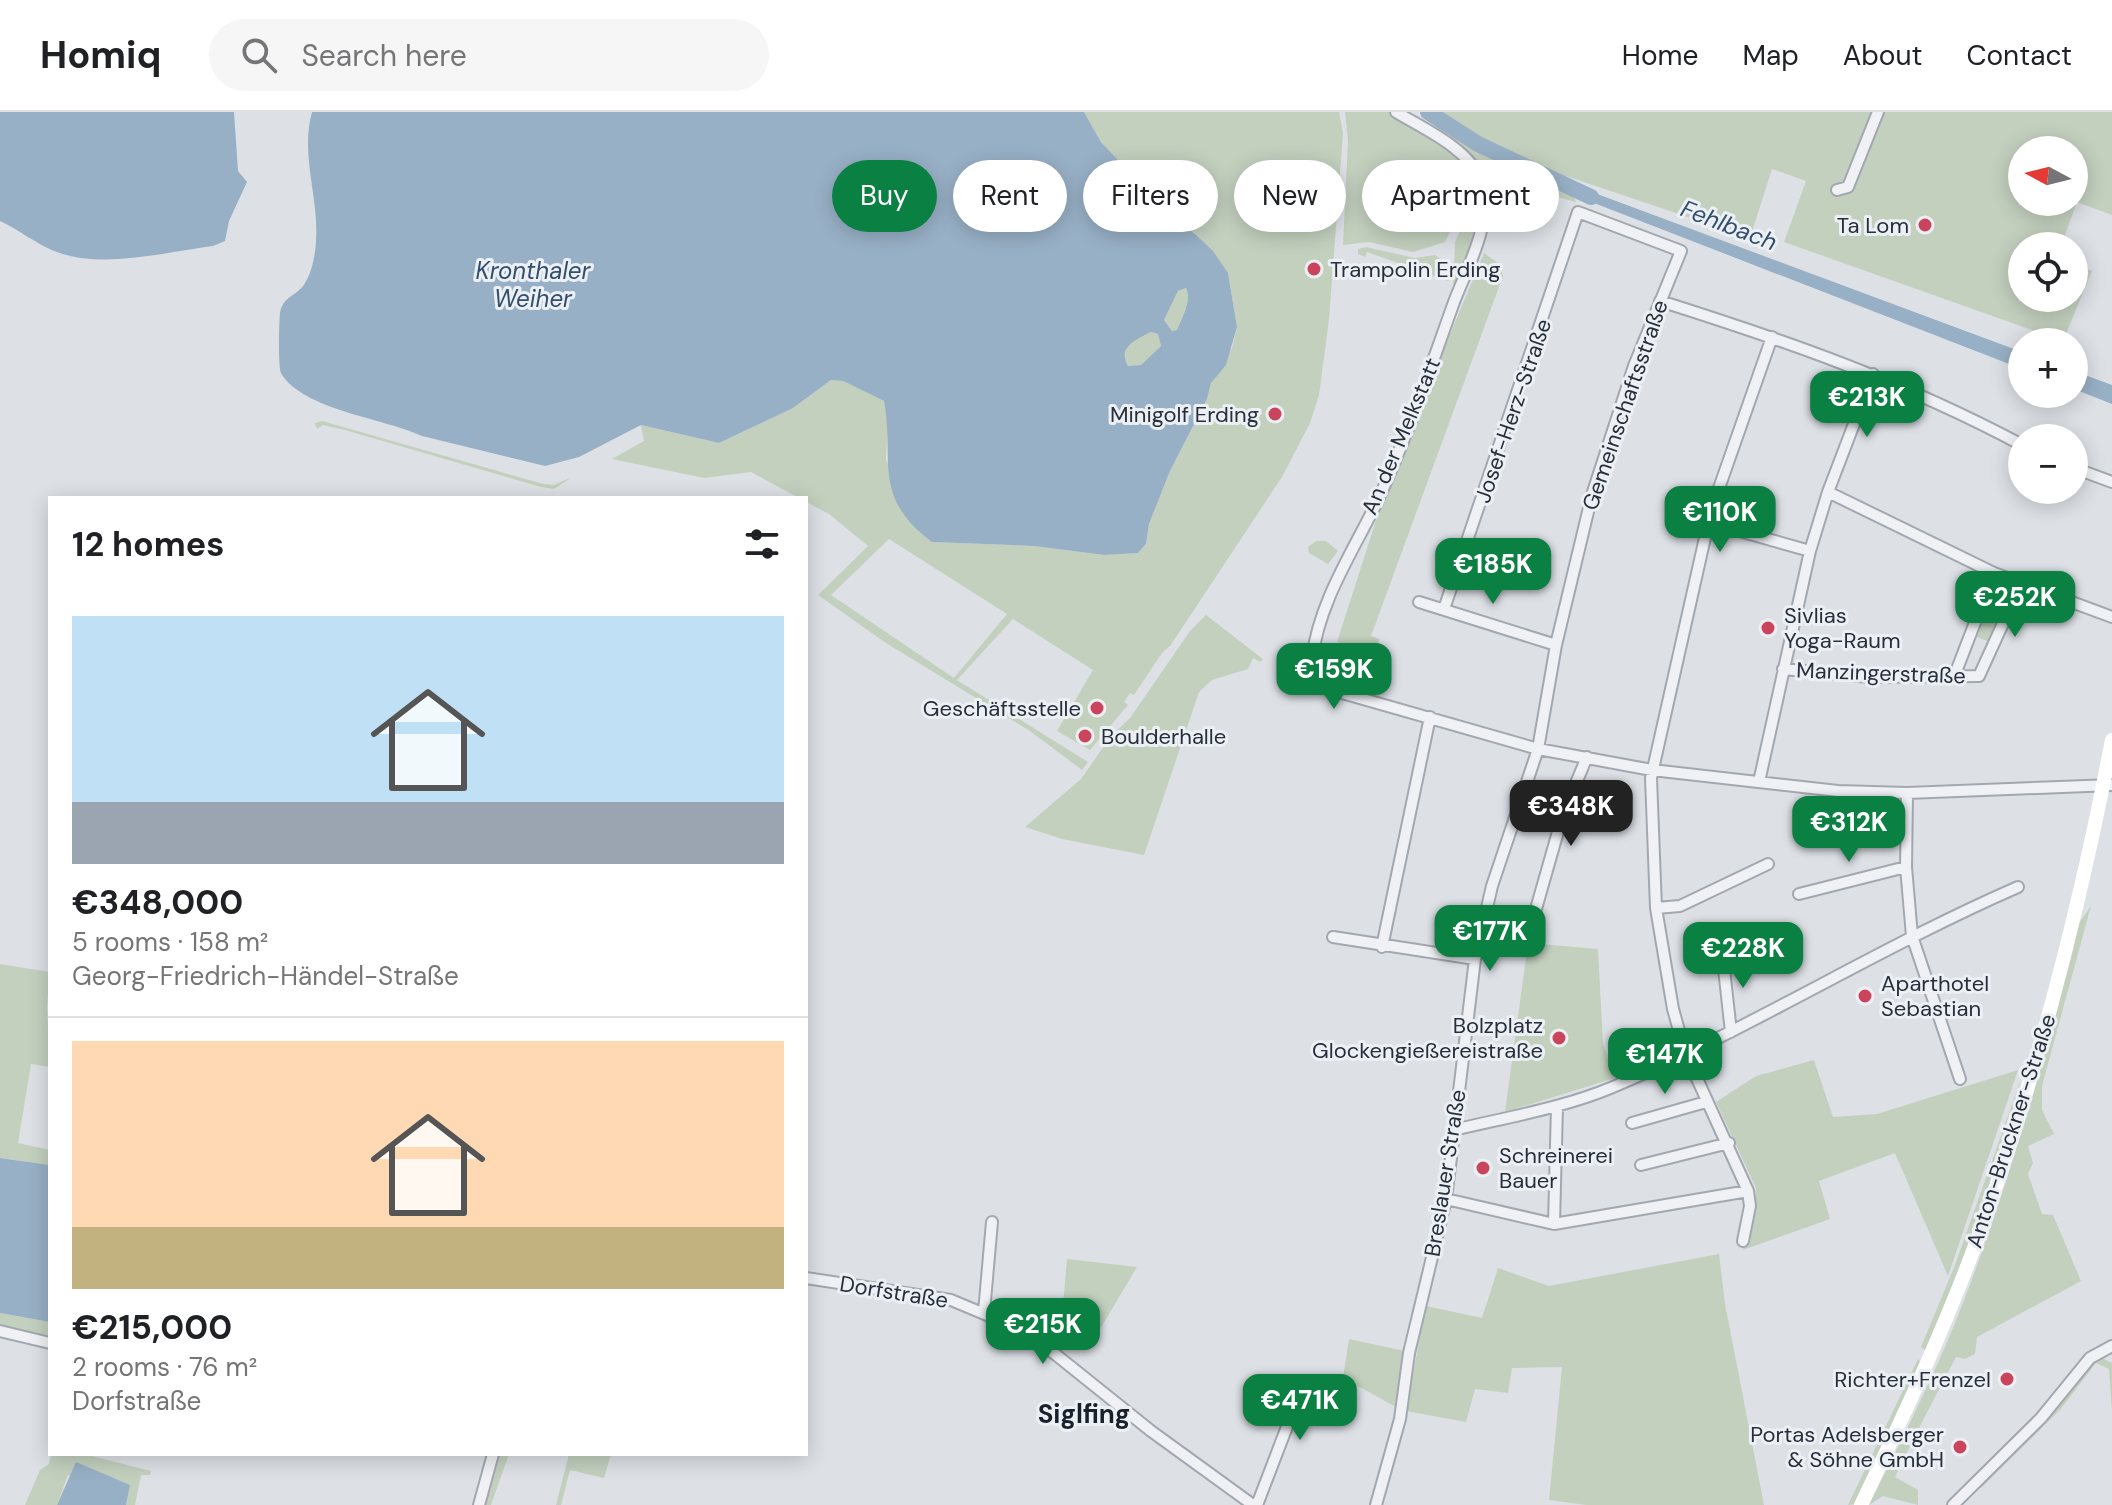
<!DOCTYPE html>
<meta charset="utf-8">
<style>
body{margin:0;font-family:"DM Sans",sans-serif;background:#f6f6f6;color:#202124;height:100vh;display:flex;flex-direction:column;font-size:30px;white-space:nowrap}
*{box-sizing:border-box;margin:0}
p{font-size:26px;color:#757577}
.icon{flex:none;width:44px;height:44px;fill:none;stroke:currentColor;stroke-width:2;stroke-linecap:round;stroke-linejoin:round}
.map{position:relative;flex:1;overflow:hidden}
.panel{position:absolute;left:48px;top:384px;width:760px;height:960px;display:flex;flex-direction:column;background:#fff;border-radius:0px;box-shadow:0 4px 20px #0003}
.panel>*{flex:none}
.top-card{position:absolute;left:832px;top:48px;width:760px;height:72px;display:flex;gap:16px}
.needle{width:52px;rotate:277deg}
.fabs{position:absolute;left:2008px;top:24px;display:grid;gap:16px}
.fabs a{display:grid;place-items:center;width:80px;height:80px;border-radius:50%;background:#fff;box-shadow:0 4px 20px #0003;font-size:40px}
.price{position:absolute;translate:-50% -68px;padding:0 18px;border-radius:16px;background:#0b8043;color:#fff;font-size:26px;line-height:52px;filter:drop-shadow(0 2px 4px #0008)}
.price::after{content:'';position:absolute;left:50%;top:48px;width:24px;height:18px;margin-left:-12px;background:inherit;clip-path:polygon(0 0,100% 0,50% 100%)}
.price.active{background:#222;color:#fff}
ul{padding:0;list-style:none}
li{display:grid;align-content:center;gap:16px;height:424px;padding:0 24px}
li+li{border-top:2px solid #e0e0e0}
li span{display:grid;place-items:center;height:248px;border-radius:0px;color:#555}
li>.icon{margin-inline-start:auto}
span .icon{width:144px;height:144px;fill:#fffc;stroke-width:1}
li b{font-size:34px}
h2{display:flex;justify-content:space-between;align-items:center;height:96px;padding:0 24px;font-size:34px}
.pill{padding:0 28px;border-radius:36px;background:#fff;box-shadow:0 4px 20px #0003;font-size:28px;line-height:72px}
.pill.active{background:#0b8043;color:#fff}
header{display:flex;align-items:center;gap:48px;box-sizing:border-box;height:112px;padding:0 40px;background:#fff;border-bottom:2px solid #e0e0e0}
header strong{font-size:38px}
nav{display:flex;gap:44px;margin-inline-start:auto;font-size:28px}
.search{width:560px;height:72px;background:#f6f6f6;display:flex;align-items:center;gap:20px;box-sizing:border-box;padding:0 28px;border-radius:44px;color:#757577;font-size:30px}
.map>svg:first-child{display:block}
.green{fill:#c3d0be;fill-rule:evenodd}
.water{fill:#98b0c6;fill-rule:evenodd}
.lines{fill:none;stroke-linecap:round;stroke-linejoin:round}
.river{stroke:#98b0c6;stroke-width:16}
.minor-casing{stroke:#a3a8b0;stroke-width:14}
.minor{stroke:#eff1f5;stroke-width:10}
.secondary{stroke:#fff;stroke-width:14}
.poi-dot{fill:#ca445c;stroke:#ecf0f4;stroke-width:3}
.labels{text-anchor:middle;dominant-baseline:central;stroke-width:6;stroke-linejoin:round;paint-order:stroke}
.poi-label{font-size:22px;fill:#272f3c;stroke:#ecf0f4;text-anchor:end}
.street-label{font-size:22px;fill:#272f3c;stroke:#ecf0f4}
.water-label{font-size:24px;font-style:italic;fill:#324f6f;stroke:#ecf0f4}
.quarter-label{font-size:26px;font-weight:bold;fill:#19212d;stroke:#ecf0f4}
</style>
<header>
<strong>Homiq</strong>
<div class="search"><svg class="icon" aria-label="search" viewBox="0 0 24 24"><circle cx="10" cy="10" r="6"/><path d="M15 15l6 6"/></svg>Search here</div>
<nav><a>Home</a><a>Map</a><a>About</a><a>Contact</a></nav>
</header>
<div class="map">
<svg width="2112" height="1393" viewBox="0 0 2112 1393">
<rect width="100%" height="100%" fill="#dde1e6"/>
<path class="green" d="M1084,0H1339L1343,21L1329,208L1319,283L1310,311L1282,365L1170,534L1162,541L1134,583L1130,581L1124,590L1128,593L1090,638L1057,619L1093,558L1013,507L957,568L1088,650L1082,658L1030,619L886,531L818,483L868,434L829,402L806,390V386H799L751,360L704,366L612,347L644,329L641,313L719,331L793,296L831,268L843,269L884,289L888,311L886,348L932,430L1034,434L1104,443L1138,441L1146,432L1149,412L1170,359L1207,287L1211,271L1232,236L1237,215L1228,161L1188,114L1165,98L1101,30ZM889,427L1007,502L954,566L831,483Z
M1345,0H1390L1454,43L1474,74L1445,130L1413,140L1369,130L1343,133L1348,29Z
M1420,0H2112V103L2077,90L2061,134H2022V186H2074V152L2092,159L2063,229L1784,130L1806,69L1772,57L1750,126L1566,64L1576,90C1541,81 1464,50 1441,22C1431,9 1435,10 1420,0ZM2022,38H2074V90H2022Z
M1476,81L1479,102L1456,178H1453L1455,130Z
M1366,135L1415,146L1435,143L1450,154L1451,166L1448,169L1367,140L1365,145L1358,142V137Z
M1484,141L1498,151L1503,164L1371,524L1379,527L1367,582L1335,574L1324,559L1347,562L1351,533L1337,530L1388,371Z
M1186,176C1192,189 1182,205 1177,218L1172,219L1164,208L1178,179Z
M1151,220L1158,222L1161,234L1141,253L1128,254C1117,235 1136,228 1151,220Z
M322,309L543,372L554,373L572,365L554,377L541,375L345,318L323,313L317,317L315,311Z
M1316,429H1326L1338,439L1328,452L1309,441L1308,435Z
M1998,466L2012,472L2013,478L1991,531L1973,523Z
M1206,503L1263,547L1260,550L1253,546L1248,557L1212,568L1199,580L1144,743L1062,727L1025,715L1081,667L1111,624L1130,606L1190,519Z
M2091,794L2042,974V998L2054,1022L2028,1034L2033,1051L2028,1062L2042,1102L2053,1103L2081,1169L1977,1225L1975,1242L1965,1247L1956,1245C1935,1285 1915,1323 1895,1365L1918,1378V1393L1883,1384L1869,1393C1896,1339 1924,1284 1948,1228C2004,1094 2042,952 2079,811Z
M1528,831L1598,837L1603,932L1615,966L1505,1000Z
M0,852L50,860L47,894L50,955L31,952L18,1031L50,1038V1053L0,1046Z
M1814,948L1833,1005L1877,1002L2018,958L1948,1164L1895,1041L1819,1069L1830,1107L1743,1138L1755,1103L1756,1076L1716,990L1756,964Z
M2020,970L2013,1003L1963,1150L1926,1239L1921,1235L1955,1153Z
M1719,1142L1725,1192L1764,1393H1586L1549,1388L1562,1255L1512,1256L1508,1281L1475,1277L1466,1310L1406,1299L1426,1194L1482,1206L1498,1156L1549,1174Z
M1067,1147L1137,1155L1090,1234L1061,1216Z
M0,1201L50,1210V1226L0,1215Z
M1349,1227L1405,1239L1398,1296L1343,1266Z
M2100,1245L2112,1251V1299L2109,1257L2096,1251L2060,1298L1981,1376L1979,1370L2058,1294L2095,1247Z
M1918,1247L1921,1251L1855,1392L1848,1393Z
M51,1342H84L151,1359L150,1363H141L135,1393H126L130,1373L68,1363L57,1393H25L40,1358L49,1352Z
M498,1342H509L491,1393H484Z
M569,1342H611L604,1366L570,1358L561,1393H556Z"/>
<path class="water" d="M0,0H234L238,59L247,70L229,109L225,129L213,134C165,140 101,158 54,139C35,131 19,118 0,109Z
M312,0H1084L1101,30L1135,66L1213,139L1228,161L1237,215L1226,253L1211,271L1207,287L1170,359L1149,412L1146,432L1138,441L1104,443L1034,434L932,430C871,384 895,350 884,289L843,269L831,268L793,296L719,331L641,313L579,345L545,354L422,324C387,307 302,298 281,261C278,256 279,209 280,201C283,183 299,184 306,169C312,160 316,139 316,128C319,85 300,43 312,0ZM1186,176C1192,189 1182,205 1177,218L1172,219L1164,208L1178,179ZM1151,220L1158,222L1161,234L1141,253L1128,254C1117,235 1136,228 1151,220Z
M1573,73L2022,240V257L1576,84Z
M2074,259L2112,273V292L2074,277Z
M0,1046L50,1053V1210L0,1201Z
M76,1350L130,1373L126,1393H57Z"/>
<g class="lines">
<path class="river" d="M1428,0L1478,32L1591,85"/>
<g class="minor-casing">
<path id="minor" d="M1396,0C1422,16 1470,37 1480,68C1494,110 1469,151 1454,190C1430,257 1407,326 1377,390C1352,441 1319,490 1312,547C1311,559 1314,567 1321,575L1538,637L1652,658L1838,679L1907,681L2112,673
M1837,78L1848,75L1878,0
M1660,189C1787,229 1904,270 2022,333
M2074,356L2112,370
M1828,380L1994,461L2112,505
M1711,411L1810,439
M1419,490L1556,533
M1783,557L1869,565L1979,564L2021,472
M1954,565L1994,461
M1759,670L1810,439L1828,380L1873,262
M1907,681L1906,755L1912,824L1960,967
M1799,782L1906,755
M1656,796L1680,794L1768,752
M1530,818L1563,702L1587,645
M1333,825L1475,847
M1382,835L1430,605
M1722,839L1731,920
M1632,1011L1706,990
M1454,1018C1508,1005 1563,996 1613,975C1752,916 1880,835 2018,775
M1641,1053L1729,1031
M1446,1087L1554,1112L1748,1079
M1554,1112L1557,994
M1743,1129L1750,1094L1748,1079L1685,940L1673,897L1656,796L1651,666L1711,399L1772,225
M806,1166L951,1188L1006,1211L1045,1234L1151,1319L1253,1393
M984,1200L992,1110
M0,1219L50,1231
M479,1393L493,1342
M1257,1393L1298,1286L1288,1271
M1376,1393L1400,1307L1409,1241L1446,1087L1475,847L1492,774L1538,637L1556,533L1592,383L1634,254L1681,139L1578,100L1444,497
M1953,1393L2041,1306L2090,1246L2112,1234"/>
</g>
<use href="#minor" class="minor"/>
<path class="secondary" d="M1861,1393C1904,1303 1946,1214 1980,1120C2038,960 2080,795 2112,628"/>
</g>
<g class="poi-dot">
<circle cx="1925" cy="113" r="8"/>
<circle cx="1314" cy="157" r="8"/>
<circle cx="1275" cy="302" r="8"/>
<circle cx="1768" cy="516" r="8"/>
<circle cx="1097" cy="596" r="8"/>
<circle cx="1085" cy="624" r="8"/>
<circle cx="1865" cy="884" r="8"/>
<circle cx="1559" cy="926" r="8"/>
<circle cx="1483" cy="1056" r="8"/>
<circle cx="2007" cy="1267" r="8"/>
<circle cx="1960" cy="1335" r="8"/>
</g>
<g class="labels">
<g class="poi-label">
<text x="1909" y="113">Ta Lom</text>
<text x="1330" y="157" text-anchor="start">Trampolin Erding</text>
<text x="1259" y="302">Minigolf Erding</text>
<text x="1784" y="503" text-anchor="start">Sivlias<tspan x="1784" dy="25">Yoga-Raum</tspan></text>
<text x="1081" y="596">Geschäftsstelle</text>
<text x="1101" y="624" text-anchor="start">Boulderhalle</text>
<text x="1881" y="871" text-anchor="start">Aparthotel<tspan x="1881" dy="25">Sebastian</tspan></text>
<text x="1543" y="913">Bolzplatz<tspan x="1543" dy="25">Glockengießereistraße</tspan></text>
<text x="1499" y="1043" text-anchor="start">Schreinerei<tspan x="1499" dy="25">Bauer</tspan></text>
<text x="1991" y="1267">Richter+Frenzel</text>
<text x="1944" y="1322">Portas Adelsberger<tspan x="1944" dy="25">&amp; Söhne GmbH</tspan></text>
</g>
<g class="street-label">
<text transform="translate(1625 293) rotate(-71)">Gemeinschaftsstraße</text>
<text transform="translate(1513 299) rotate(-71)">Josef-Herz-Straße</text>
<text transform="translate(1401 324) rotate(-67)">An der Melkstatt</text>
<text transform="translate(1881 561) rotate(2)">Manzingerstraße</text>
<text transform="translate(2011 1019) rotate(-72)">Anton-Bruckner-Straße</text>
<text transform="translate(1445 1061) rotate(-81)">Breslauer Straße</text>
<text transform="translate(894 1180) rotate(9)">Dorfstraße</text>
</g>
<g class="water-label">
<text transform="translate(1729 113) rotate(21)">Fehlbach</text>
<text x="533" y="158">Kronthaler<tspan x="533" dy="28">Weiher</tspan></text>
</g>
<g class="quarter-label">
<text x="1084" y="1302">Siglfing</text>
</g>
</g>
</svg>
<div class="fabs">
<a><svg class="needle" viewBox="-14 -14 28 28"><path d="M0-13l5 13h-10z" fill="#e53935"/><path d="M0 13l5-13h-10z" fill="#757577"/></svg></a>
<a><svg class="icon" aria-label="locate" viewBox="0 0 24 24"><circle cx="12" cy="12" r="6"/><path d="M12 2v4M12 18v4M2 12h4M18 12h4"/></svg></a>
<a>+</a>
<a>−</a>
</div>
<b class="price" style="left:1867px;top:327px">€213K</b>
<b class="price" style="left:1720px;top:442px">€110K</b>
<b class="price" style="left:1493px;top:494px">€185K</b>
<b class="price" style="left:2015px;top:527px">€252K</b>
<b class="price" style="left:1334px;top:599px">€159K</b>
<b class="price active" style="left:1571px;top:736px">€348K</b>
<b class="price" style="left:1849px;top:752px">€312K</b>
<b class="price" style="left:1490px;top:861px">€177K</b>
<b class="price" style="left:1743px;top:878px">€228K</b>
<b class="price" style="left:1665px;top:984px">€147K</b>
<b class="price" style="left:1043px;top:1254px">€215K</b>
<b class="price" style="left:1300px;top:1330px">€471K</b>
<div class="top-card">
<a class="pill active">Buy</a>
<a class="pill">Rent</a>
<a class="pill">Filters</a>
<a class="pill">New</a>
<a class="pill">Apartment</a>
</div>
<section class="panel">
<h2>12 homes<svg class="icon" aria-label="filters" viewBox="0 0 24 24"><path d="M4 7h16M4 17h16"/><circle cx="9" cy="7" r="2"/><circle cx="15" cy="17" r="2"/></svg></h2>
<ul>
<li><span style="background:linear-gradient(#bfe0f5 75%,#9aa5b1 0)"><svg class="icon" aria-label="home" viewBox="0 0 24 24"><path d="M3 11l9-7 9 7M6 9v11h12V9"/></svg></span><div><b>€348,000</b><p>5 rooms · 158 m²</p><p>Georg-Friedrich-Händel-Straße</p></div></li>
<li><span style="background:linear-gradient(#ffd9b3 75%,#c2b280 0)"><svg class="icon" aria-label="home" viewBox="0 0 24 24"><path d="M3 11l9-7 9 7M6 9v11h12V9"/></svg></span><div><b>€215,000</b><p>2 rooms · 76 m²</p><p>Dorfstraße</p></div></li>
</ul>
</section>
</div>
